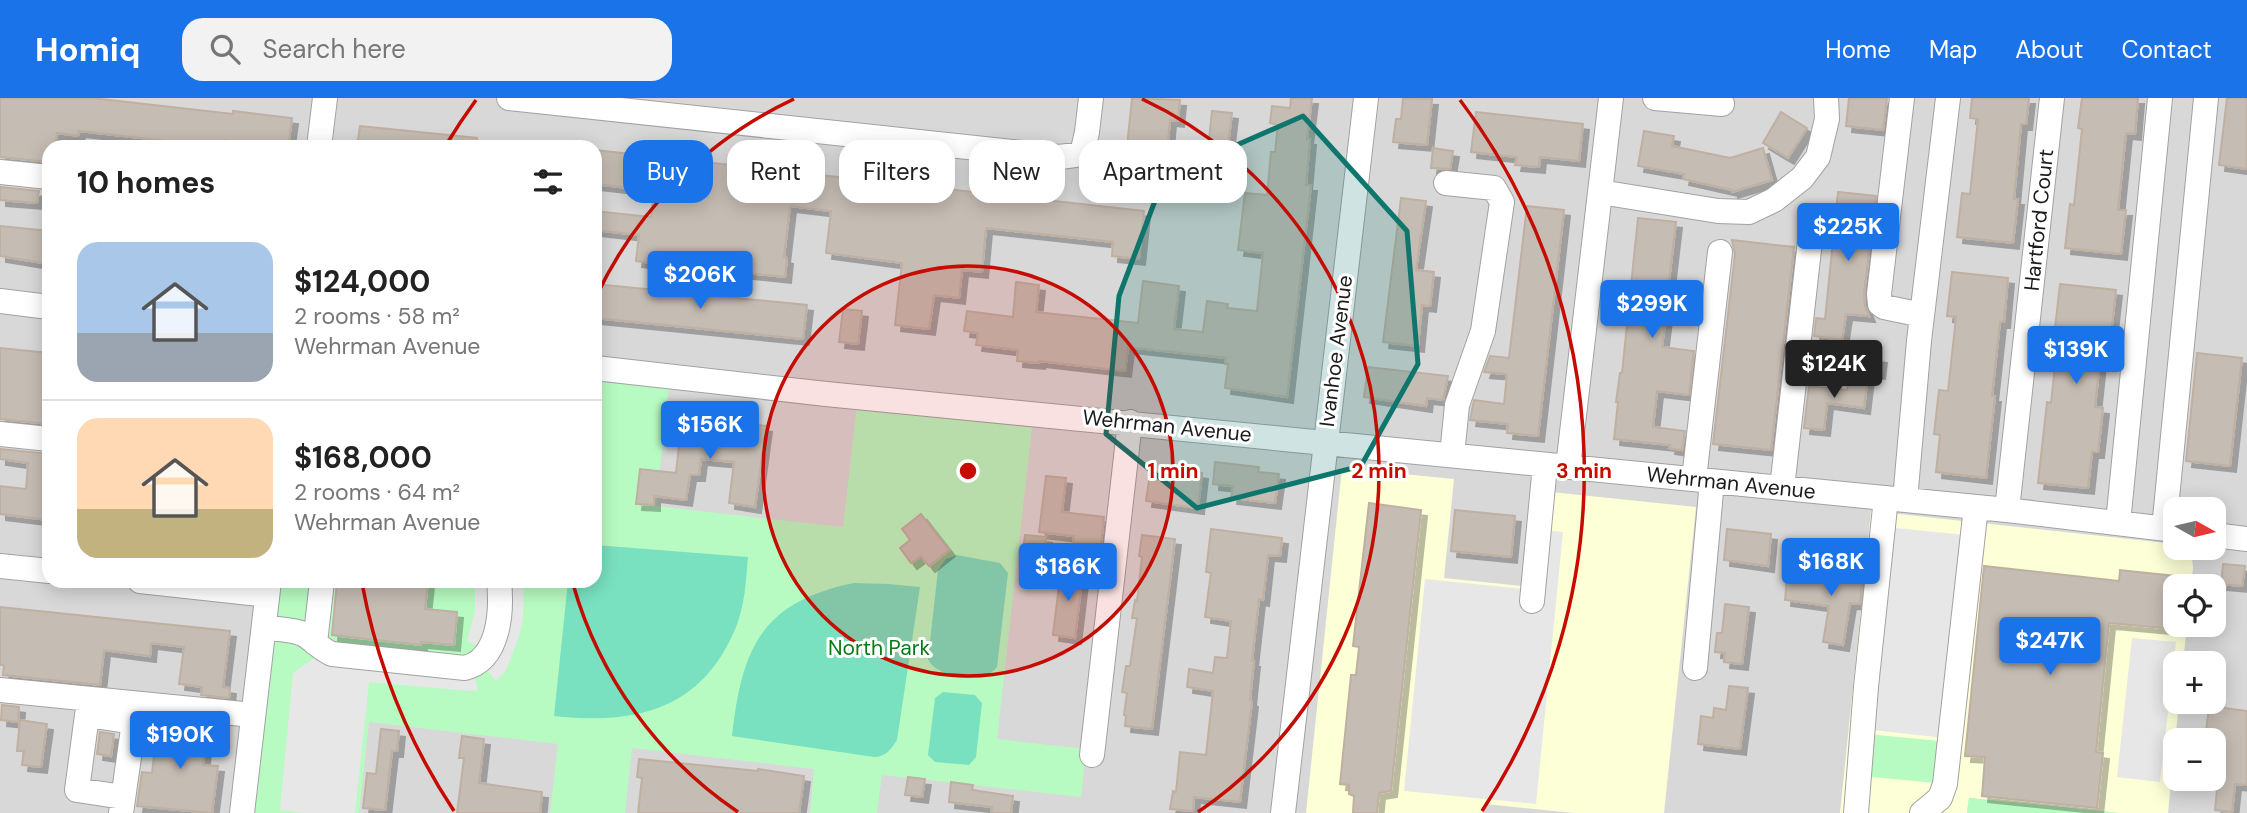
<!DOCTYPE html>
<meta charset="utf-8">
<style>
body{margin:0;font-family:"DM Sans",sans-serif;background:#f2f2f2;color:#222;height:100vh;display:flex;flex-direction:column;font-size:26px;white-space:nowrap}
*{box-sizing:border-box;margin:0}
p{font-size:23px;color:#767676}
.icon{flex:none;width:38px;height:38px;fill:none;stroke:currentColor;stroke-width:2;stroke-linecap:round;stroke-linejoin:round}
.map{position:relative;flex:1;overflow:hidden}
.sheet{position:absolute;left:42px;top:42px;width:560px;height:448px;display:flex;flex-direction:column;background:#fff;border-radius:21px;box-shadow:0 4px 18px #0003}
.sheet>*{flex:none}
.guide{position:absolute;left:623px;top:42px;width:665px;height:63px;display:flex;gap:14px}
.needle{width:46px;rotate:98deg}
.fabs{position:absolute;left:2163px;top:399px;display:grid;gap:14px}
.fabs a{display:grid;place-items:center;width:63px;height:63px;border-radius:14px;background:#fff;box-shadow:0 4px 18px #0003;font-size:35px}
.price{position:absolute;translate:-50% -60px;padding:0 16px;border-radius:7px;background:#1a73e8;color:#fff;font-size:23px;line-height:46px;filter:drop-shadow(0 2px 4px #0008)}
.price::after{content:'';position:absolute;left:50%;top:42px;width:21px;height:16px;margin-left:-10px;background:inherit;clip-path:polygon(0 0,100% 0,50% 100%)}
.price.selected{background:#222;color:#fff}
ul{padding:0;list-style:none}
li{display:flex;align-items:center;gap:21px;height:175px;padding:0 35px}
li+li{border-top:2px solid #e0e0e0}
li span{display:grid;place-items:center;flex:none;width:196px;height:140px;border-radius:21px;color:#555}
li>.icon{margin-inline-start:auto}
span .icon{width:84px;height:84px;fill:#fffc;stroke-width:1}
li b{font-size:30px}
h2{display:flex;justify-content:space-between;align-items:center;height:84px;padding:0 35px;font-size:30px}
.pill{padding:0 24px;border-radius:21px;background:#fff;box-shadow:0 4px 18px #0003;font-size:24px;line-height:63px}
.pill.selected{background:#1a73e8;color:#fff}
header{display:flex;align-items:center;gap:42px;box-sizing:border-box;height:98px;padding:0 35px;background:#1a73e8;color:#fff}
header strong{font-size:33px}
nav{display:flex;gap:38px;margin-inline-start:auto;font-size:24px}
.search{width:490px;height:63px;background:#f2f2f2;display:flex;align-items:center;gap:18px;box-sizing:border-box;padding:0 24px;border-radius:21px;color:#767676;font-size:26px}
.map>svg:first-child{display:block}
.residential{fill:#d9d8d8;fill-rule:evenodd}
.education{fill:#fdffd7}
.park{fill:#b8fbc2}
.pitch{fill:#79e1bf}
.parking{fill:#e7e7e7}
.building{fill:#c5bcb3;stroke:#bfb0a1;stroke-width:2;filter:url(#shadow)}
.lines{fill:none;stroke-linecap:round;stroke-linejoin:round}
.minor-casing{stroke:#a2a2a2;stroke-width:26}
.minor{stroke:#fff;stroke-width:24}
.marked{fill:#0f766e;fill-opacity:0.2;stroke:#0f766e;stroke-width:5;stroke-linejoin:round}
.ring{fill:none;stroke:#c60c00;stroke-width:3.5}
.labels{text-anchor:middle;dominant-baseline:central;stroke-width:6;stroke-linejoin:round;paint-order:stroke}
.street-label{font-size:21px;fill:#1b1b1b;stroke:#fff}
.park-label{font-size:21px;fill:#077b17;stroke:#fff}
.centre{fill:#c60c00;stroke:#fff;stroke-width:3.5}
.ring-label{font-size:21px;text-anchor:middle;font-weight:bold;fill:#c60c00;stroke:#fff;stroke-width:6;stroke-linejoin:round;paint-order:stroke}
</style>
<header>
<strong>Homiq</strong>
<div class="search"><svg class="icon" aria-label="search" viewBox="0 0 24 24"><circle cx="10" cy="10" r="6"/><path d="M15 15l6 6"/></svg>Search here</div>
<nav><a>Home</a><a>Map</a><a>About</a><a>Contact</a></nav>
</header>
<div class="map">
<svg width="2247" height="715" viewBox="0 0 2247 715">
<defs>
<filter id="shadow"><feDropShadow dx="6" dy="6" stdDeviation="0" flood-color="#0004"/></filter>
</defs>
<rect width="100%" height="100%" fill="#ede9df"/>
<path class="residential" d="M0,0H2247V715H0ZM49,49H595V483H49ZM2175,411H2214V450H2175ZM2175,488H2214V527H2175ZM2175,565H2214V604H2175ZM2175,642H2214V681H2175Z"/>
<path class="education" d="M1342,370L1454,381L1444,480L1522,488L1532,392L1696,409L1664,715H1574L1485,706L1483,715H1306Z
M1871,413L2175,446V450H2185L2192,459L2193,470L2191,488H2175V527H2187L2183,565H2175V604H2179L2168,715H2119L1969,700L1967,715H1840Z"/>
<path class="park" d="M595,279L669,288L656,408L843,429L857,308L1032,328L997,641L1086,651L1081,699L882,677L877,715H810L814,671L632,650L625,715H550L558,646L369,624L359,715H253L279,483H595Z
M1856,635L1940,643L1936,685L1852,677Z
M1969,700L2119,715H1967Z"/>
<path class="pitch" d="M595,447L748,459C746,482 745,507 736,529C702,612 636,627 554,618L568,483H595Z
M957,457L1000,465L1008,475L997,569C984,587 937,581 928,561L938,472L946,461Z
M854,485L889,486L920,489L897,642C891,651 886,659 874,659L732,638C742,550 761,504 854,485Z
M943,594L975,597L982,605L976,659L969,667L935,664L928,657L935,600Z"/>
<path class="parking" d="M1876,428L1975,438L1945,640L1854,630Z
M1531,431L1563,434L1536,706L1404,693L1425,481L1524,491Z
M475,483H524L523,518L520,536L506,572L496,583L486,571L474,578L478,592L470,593L369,584L355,715H303L280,712L293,575L334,546L466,561L480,549L467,543L475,513Z
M2132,540L2176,544L2160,684L2117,679Z"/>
<path class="building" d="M0,0H92L233,16V13L292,20L288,49L224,42L223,49H221L79,33L78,38L57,35L55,49H49V64L0,59Z
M1132,0L1180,2L1178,23L1170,22L1167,54L1127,49Z
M1291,0H1312L1307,41H1310L1306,87H1311L1287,299L1225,290L1228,266H1225L1226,260L1128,249L1125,273L1039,263V265L1017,263L1018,252L976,247L978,235L964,233L967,213L1013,219L1016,184L1039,187L1036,214L1138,225L1143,183L1179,188L1174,231L1203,234L1207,203L1228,206L1227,210L1257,213L1263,155L1238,152L1245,95L1267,97L1271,54H1275L1278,27L1270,25L1272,8L1290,10Z
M1403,0L1432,1L1427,47L1393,44L1396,21H1401Z
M1849,0H1887L1883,32L1846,28Z
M1972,0H2029L2026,26H2021L2014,101H2018L2013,145L1957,139L1962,95L1970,96L1978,21L1970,20Z
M2082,0H2138L2135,36L2126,35L2118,112H2126L2121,156L2065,150L2070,106L2074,107L2082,31L2078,30Z
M2227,0H2247V71L2219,67Z
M1212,13L1232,15L1225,73L1206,71Z
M1476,14L1583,26L1579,63L1540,59L1539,69L1515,67L1517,59L1471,54Z
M1781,14L1807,30L1788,60L1763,45Z
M360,28L477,40L476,49H357Z
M1644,33L1674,38L1672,48L1730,60L1763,50L1772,82L1732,94V92L1683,81L1684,76L1638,68Z
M1433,50L1453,53L1450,71L1431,70Z
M595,52L1144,113L1139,161L1112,158L1113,144L986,130L982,174L962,172L959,200L934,197L929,231L895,227L902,165L826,155L831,113L790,108L784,159L787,160L785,179L636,163L639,137L595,132V113L651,119L654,93L595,86Z
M0,89L39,93L37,105L0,102Z
M1838,94L1876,98L1864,195L1865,208L1869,218L1846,216L1842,242L1814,238L1816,220L1825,221Z
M1401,100L1426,103L1416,172L1434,174L1430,208L1422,207L1418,248L1383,244Z
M1527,108L1564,112L1538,338L1507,335L1508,326L1470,322L1474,302L1504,306L1507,276L1484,274L1490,258L1509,260Z
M1638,120L1676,124L1667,200L1699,204L1697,222L1666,218L1662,249L1694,253L1689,297L1657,293L1653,329L1685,333L1682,352L1669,350L1670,347L1614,341L1618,304H1616L1620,275H1622Z
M0,128L49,133V166L0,158Z
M1732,142L1794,149L1771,352L1713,346L1735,156Z
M1952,174L2008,180L2004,224H2000L1992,298H1995L1986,380L1936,374L1940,337L1934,336L1939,292L1948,293L1956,219L1947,218Z
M595,186L807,207L803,241L595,220Z
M2060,186L2116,192L2111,236L2103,235L2095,309L2103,310L2098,354H2092L2088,390L2038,385L2047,304L2051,305L2059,230H2055Z
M843,211L862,213L858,246L839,244Z
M0,250L49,255V326L0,321Z
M2197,255L2242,260L2230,368L2186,363Z
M1864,257L1881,259L1879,275L1862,274Z
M1368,269L1448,278L1443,302L1427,300L1426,308L1364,299Z
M1849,275L1868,277L1864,310L1827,305L1824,332L1804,330L1809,288L1847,292Z
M682,319L766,328L755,409L729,405L734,364L701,361L699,377H690L686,402L654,398V407L636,406L640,371L676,375Z
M0,351L49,356V422L0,416V388L26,391L28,365L0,361Z
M1215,364L1259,369L1258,374L1279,376L1275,405L1231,400L1233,388L1213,386Z
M1183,373L1202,375L1198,410L1146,403L1150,376L1182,378Z
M1046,378L1066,380L1062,414L1104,419L1098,473L1071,470L1074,438L1039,434Z
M1369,405L1421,412L1391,693L1379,695L1377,715H1353L1354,698L1349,696V687L1340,686L1351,577H1356L1359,549L1353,548Z
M1455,412L1515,418L1511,459L1451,453Z
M921,416L949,452L929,468L921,458L911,465L900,450L910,442L902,431Z
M1211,431L1282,440L1280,458L1268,457L1263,502L1259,501L1252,563H1254L1250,602L1252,603L1240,704L1194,699L1193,713L1170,711L1173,693L1176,694L1180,654L1206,657L1213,593L1187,589L1189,571L1213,575L1215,559L1227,560L1231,523L1205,519L1211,475L1206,474Z
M1727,431L1771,436L1768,468L1724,462Z
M1025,437L1046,439L1043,470L1021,468Z
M1142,437L1175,441L1152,631L1125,628L1126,618L1124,617L1127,595L1122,594L1126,568H1130L1137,520H1132L1135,502L1137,503L1142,459L1139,458Z
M1843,462L1864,465L1860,506L1850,505L1843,547L1823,544L1829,508L1785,502L1787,479L1840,485Z
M2223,466L2245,468L2242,488L2221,486Z
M1984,468L2119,483L2120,472L2175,478V531L2109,525L2096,654L2103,655L2097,710L1982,698L1985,659L1965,658Z
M1061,471L1083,473L1075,540L1053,537Z
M337,483H428L425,511L457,514L454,547L421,544V547L332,537Z
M1725,506L1749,509L1742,566L1724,564L1725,555L1715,554L1717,535H1722Z
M0,509L230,533L223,589L230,590L229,600L201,597L202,589L179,586L184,549L151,545L150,558L104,552L100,587L3,577L4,567H0Z
M1729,588L1748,590L1740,651L1698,646L1701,618L1713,620L1714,610L1726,612Z
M2,607L19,609L18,624L1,622Z
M2209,608L2247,613V687L2235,686L2232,714L2215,712L2217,692H2214V642H2205Z
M20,622L47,626L41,669L22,667L24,653H17Z
M158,623L208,627L203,667L218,668L212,715L137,708L142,674L152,675Z
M381,631L399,633L397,653H392L385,712L363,710L367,675L376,676Z
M100,634L114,636L111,658L97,656Z
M462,638L484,641L479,685L542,694L540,715H457L464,660H459Z
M639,661L758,673V671L804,678L799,715H638L642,680L637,679Z
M908,679L925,681L922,699L905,697Z
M951,684L973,687L972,692L1013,698L1011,715H991L992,709L949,704Z"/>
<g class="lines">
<g class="minor-casing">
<path id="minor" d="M509,0L1060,59L1082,56L1087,34L1091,0
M1655,0L1722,6
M1902,0L1879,196L1880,206L1884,209L1922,217
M319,49L325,0
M0,74L49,79
M1446,85L1494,90L1502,104L1483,233L1457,307L1452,357
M1600,94L1718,113L1749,114L1774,102L1802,80L1818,59L1827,21L1826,0
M0,203L49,209
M595,270L826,296L2007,412L2175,432
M0,336L49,341
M1568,369L1611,0
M1694,381L1720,154
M1782,390L1810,143
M1905,402L1919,243L1948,0
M2007,412L2052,0
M2118,425L2160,0
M2164,431L2206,0
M2214,437L2247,441
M0,468L49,473
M140,483L267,497
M1532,503L1545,367
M264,530C276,531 292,531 303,536C314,542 320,551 332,556L465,570C500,561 502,512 499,483
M315,545L322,483
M1695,570L1712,383
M0,592L253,617
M1092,657L1130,324
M121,715L134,624L87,617L77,692L123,699
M242,715L269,483
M1283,715L1366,0
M1856,715L1866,589L1886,400
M1922,715L1940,700L1945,686L1976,409"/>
</g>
<use href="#minor" class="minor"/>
</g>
<path class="marked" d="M1303,18L1407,133L1418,266L1361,368L1197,410L1106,336L1119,198L1164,79Z"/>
<circle cx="968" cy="373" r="205" fill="#c60c00" fill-opacity=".12"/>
<g class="ring">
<circle cx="968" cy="373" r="205"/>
<path d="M738 714A411 411 0 0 1 573 486M596 199A411 411 0 0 1 794 1M1142 1A411 411 0 0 1 1198 714"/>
<path d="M454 713A616 616 0 0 1 362 485M446 47A616 616 0 0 1 476 2M1460 2A616 616 0 0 1 1482 713"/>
</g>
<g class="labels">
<g class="street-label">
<text transform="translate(2039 122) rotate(-84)">Hartford Court</text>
<text transform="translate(1336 253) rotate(-83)">Ivanhoe Avenue</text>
<text transform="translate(1167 328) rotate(6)">Wehrman Avenue</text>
<text transform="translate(1731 385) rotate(6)">Wehrman Avenue</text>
</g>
<g class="park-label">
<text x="879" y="550">North Park</text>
</g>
</g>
<circle cx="968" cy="373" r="10" class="centre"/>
<g class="ring-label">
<text x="1173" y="380">1 min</text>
<text x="1379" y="380">2 min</text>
<text x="1584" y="380">3 min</text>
</g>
</svg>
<div class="fabs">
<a><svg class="needle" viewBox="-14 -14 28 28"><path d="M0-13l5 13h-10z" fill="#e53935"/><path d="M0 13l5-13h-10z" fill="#767676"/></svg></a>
<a><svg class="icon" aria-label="locate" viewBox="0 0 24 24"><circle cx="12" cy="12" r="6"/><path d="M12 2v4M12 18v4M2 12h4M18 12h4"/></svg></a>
<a>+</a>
<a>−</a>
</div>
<b class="price" style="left:1848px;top:165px">$225K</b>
<b class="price" style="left:700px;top:213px">$206K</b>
<b class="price" style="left:1652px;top:242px">$299K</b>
<b class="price" style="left:2076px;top:288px">$139K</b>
<b class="price selected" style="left:1834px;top:302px">$124K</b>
<b class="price" style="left:710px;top:363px">$156K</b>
<b class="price" style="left:1831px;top:500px">$168K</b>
<b class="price" style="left:1068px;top:505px">$186K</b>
<b class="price" style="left:2050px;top:579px">$247K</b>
<b class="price" style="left:180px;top:673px">$190K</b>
<div class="guide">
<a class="pill selected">Buy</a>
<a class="pill">Rent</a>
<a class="pill">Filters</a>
<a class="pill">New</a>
<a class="pill">Apartment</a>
</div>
<section class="sheet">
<h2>10 homes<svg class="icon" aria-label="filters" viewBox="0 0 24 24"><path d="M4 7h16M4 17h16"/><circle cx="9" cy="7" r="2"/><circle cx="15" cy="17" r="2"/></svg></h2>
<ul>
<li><span style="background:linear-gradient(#a9c7e8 65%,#9aa5b1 0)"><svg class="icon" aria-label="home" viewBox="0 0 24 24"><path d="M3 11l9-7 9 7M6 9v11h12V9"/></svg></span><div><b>$124,000</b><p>2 rooms · 58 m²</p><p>Wehrman Avenue</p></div></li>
<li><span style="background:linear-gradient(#ffd9b3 65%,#c2b280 0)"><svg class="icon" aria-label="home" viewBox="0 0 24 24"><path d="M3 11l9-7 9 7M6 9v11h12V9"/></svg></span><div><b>$168,000</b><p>2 rooms · 64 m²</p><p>Wehrman Avenue</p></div></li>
</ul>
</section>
</div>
